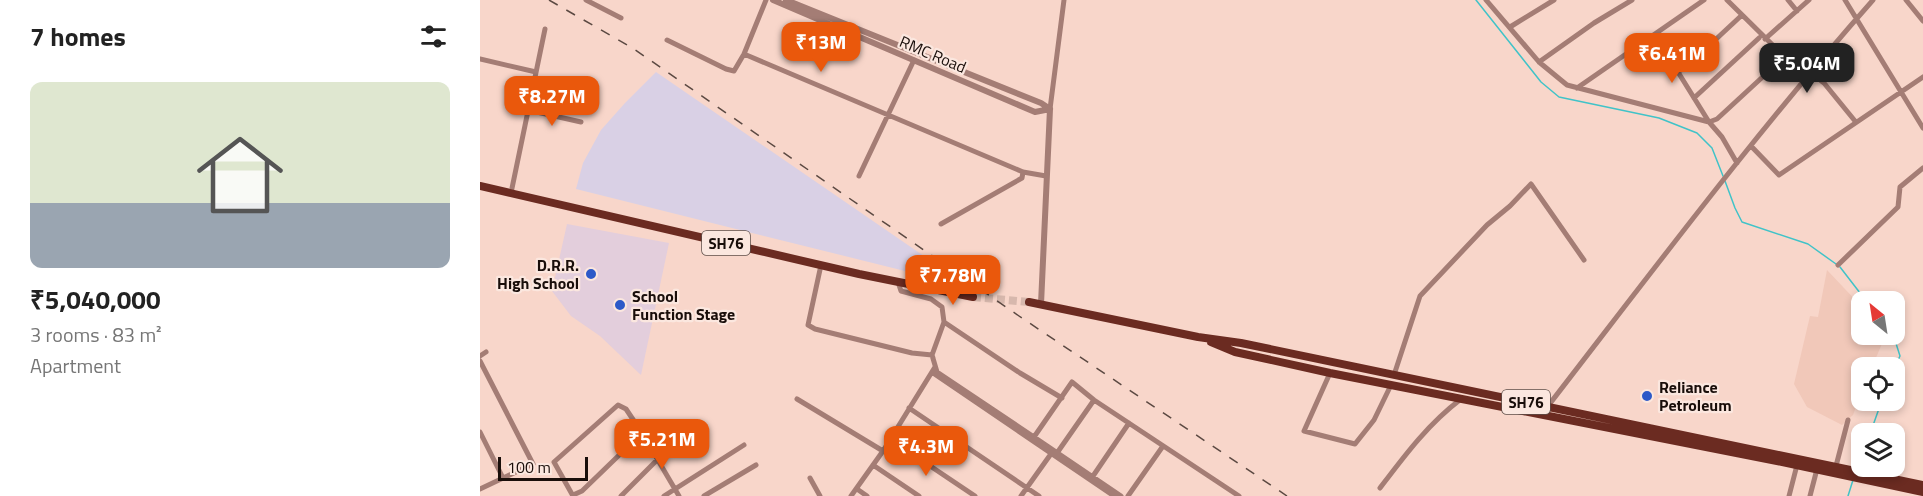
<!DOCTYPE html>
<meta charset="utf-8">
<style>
body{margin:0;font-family:"Titillium Web",sans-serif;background:#f6f6f6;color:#222;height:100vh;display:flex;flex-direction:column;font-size:22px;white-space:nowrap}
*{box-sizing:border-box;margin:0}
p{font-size:20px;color:#767676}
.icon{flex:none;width:33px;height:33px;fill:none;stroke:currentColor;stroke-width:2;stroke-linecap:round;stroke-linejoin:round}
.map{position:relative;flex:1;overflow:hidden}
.panel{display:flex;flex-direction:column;background:#fff;width:480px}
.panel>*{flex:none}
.needle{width:39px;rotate:330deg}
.fabs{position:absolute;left:1371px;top:291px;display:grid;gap:12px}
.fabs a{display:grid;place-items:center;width:54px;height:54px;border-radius:12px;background:#fff;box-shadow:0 3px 9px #0003;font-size:30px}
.scale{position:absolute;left:18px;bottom:15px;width:90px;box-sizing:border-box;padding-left:6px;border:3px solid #190e0a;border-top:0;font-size:16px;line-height:21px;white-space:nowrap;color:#190e0a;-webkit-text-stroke:4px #fbe7df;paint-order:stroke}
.price{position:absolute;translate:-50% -51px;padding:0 14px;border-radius:12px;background:#ea580c;color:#fff;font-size:20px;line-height:39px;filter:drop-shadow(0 2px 3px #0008)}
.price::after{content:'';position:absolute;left:50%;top:36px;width:18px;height:14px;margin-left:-9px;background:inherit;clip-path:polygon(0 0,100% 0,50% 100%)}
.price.active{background:#222;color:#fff}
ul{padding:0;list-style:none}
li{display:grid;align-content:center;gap:12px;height:318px;padding:0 30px}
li+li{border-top:2px solid #e0e0e0}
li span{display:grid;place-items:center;height:186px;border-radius:12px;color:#555}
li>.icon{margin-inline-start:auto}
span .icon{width:108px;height:108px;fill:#fffc;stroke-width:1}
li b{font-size:26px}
h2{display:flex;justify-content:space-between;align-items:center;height:72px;padding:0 30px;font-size:26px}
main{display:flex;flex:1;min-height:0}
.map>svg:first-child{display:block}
.commercial{fill:#d9d0e5}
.built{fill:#f1c8b9}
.education{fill:#e3cedc}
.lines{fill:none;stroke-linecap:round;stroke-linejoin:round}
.stream{stroke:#40c3c8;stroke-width:1.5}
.primary-tunnel{stroke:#d7b8ad;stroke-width:8;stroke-dasharray:8 4;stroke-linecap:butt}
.minor{stroke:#a47d75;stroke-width:5}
.tertiary{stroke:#a47d75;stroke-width:6}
.primary{stroke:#6b2b21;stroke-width:8}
.rail{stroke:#5b4942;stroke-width:1.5;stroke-dasharray:10 10;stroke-linecap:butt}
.poi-dot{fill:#2c59c8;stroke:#fbe7df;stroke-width:2}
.labels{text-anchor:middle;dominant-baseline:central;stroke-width:4.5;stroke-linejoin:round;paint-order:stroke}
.shield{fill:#fbe7df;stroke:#5d4f4a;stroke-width:1.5}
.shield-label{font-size:15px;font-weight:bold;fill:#190e0a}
.street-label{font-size:16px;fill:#190e0a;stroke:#fbe7df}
.poi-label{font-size:16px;font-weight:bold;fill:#190e0a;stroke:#fbe7df;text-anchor:start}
</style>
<main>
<section class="panel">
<h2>7 homes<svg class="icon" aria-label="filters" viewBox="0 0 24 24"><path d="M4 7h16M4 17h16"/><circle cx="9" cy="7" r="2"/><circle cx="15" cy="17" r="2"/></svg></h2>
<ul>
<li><span style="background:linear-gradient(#dfe7d0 65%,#9aa5b1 0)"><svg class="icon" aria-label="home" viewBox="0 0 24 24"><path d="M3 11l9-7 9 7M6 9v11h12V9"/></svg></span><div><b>₹5,040,000</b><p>3 rooms · 83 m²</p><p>Apartment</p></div></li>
</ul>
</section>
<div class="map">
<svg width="1443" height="496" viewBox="0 0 1443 496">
<rect width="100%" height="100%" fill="#f8d6ca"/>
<path class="commercial" d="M176,72L473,276V283L96,189L103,163L121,130L145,103Z"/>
<path class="built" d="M1347,270L1381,306L1382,334L1401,335L1404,339L1392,367L1382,368L1381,393L1373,415L1362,425L1327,407L1314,384L1330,316L1338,317Z"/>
<path class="education" d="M87,224L189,243L161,375L120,336L91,316L72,291Z"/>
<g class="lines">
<path class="stream" d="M996,0L1061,82L1079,97L1179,118L1217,133L1232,148L1243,176
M1245,181L1255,208L1262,222L1328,244L1356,264
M1360,267L1387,302
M1413,334L1420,356L1414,369
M1390,434L1402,400
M1378,467L1382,456
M1368,496L1373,480"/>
<path class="primary-tunnel" d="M493,297L549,302"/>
<path class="minor" d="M106,0L141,18
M1006,0L1059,62L1087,85L1229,122L1242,137L1257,163
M1247,0L1326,78
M1308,0L1317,11
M1365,0L1443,128
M1426,0L1443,21
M1030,27L1074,0
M1175,35L1229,122L1237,119L1301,60
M1285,39L1329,0
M187,40L246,69L254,71L264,54L286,0
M264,54L543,172L566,176
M0,59L56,72
M1059,62L1114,23L1152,0
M1197,72L1205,68L1262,15
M1330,72L1344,83L1375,121
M1097,88L1224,0
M1214,98L1279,38
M570,109L584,0
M48,110L101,122
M1271,146L1299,175L1443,77
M379,176L434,60
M31,193L65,29
M461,224L542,178L543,172
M341,265L328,325L335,329L432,353L452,355L453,358
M1358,265L1418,207L1420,187L1443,168
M418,282L421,291L451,299L462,307L464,322L452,355L457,372L554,437L592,382L614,400L759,496
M464,322L540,373L582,398
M0,356L6,352
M0,361L53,464L0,489
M453,373L634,496
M850,373L824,431L875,444L894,420L911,385
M914,375L940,296L1007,225L1030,206L1051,184L1104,260
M317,399L403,451
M429,408L559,496
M1066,416L1068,406C1174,269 1278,130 1393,0
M0,432L23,478
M410,439L495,496
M552,440L554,437L641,496
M577,453L614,400
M393,465L439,496
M1356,466L1368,420
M330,478L340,496
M611,479L649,423
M900,488C925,455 948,424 981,399
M377,489L387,496
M93,495L102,491L162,433
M93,496L74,462L138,405L146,409L162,433L199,496
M141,496L208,429
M184,496L264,445
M224,496L276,465
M371,496L403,451L455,367
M541,496L573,451
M648,496L683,446
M1309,496L1317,465
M1330,496L1337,469"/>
<path class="tertiary" d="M293,0L555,112L570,109
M306,0L561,103L570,109
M561,304L570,109"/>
<path class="primary" d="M0,186L379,274L493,297
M549,302L718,337L761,343L1443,485
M731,342L755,352L850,373L1297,461L1443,492"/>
<path class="rail" d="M69,0L154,49L539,316L807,496"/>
</g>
<g class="poi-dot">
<circle cx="111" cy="274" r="6"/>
<circle cx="140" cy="305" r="6"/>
<circle cx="1167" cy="396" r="6"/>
</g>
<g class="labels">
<g class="shield">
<rect x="222" y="231" width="48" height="24" rx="4.5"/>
<rect x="1022" y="390" width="48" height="24" rx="4.5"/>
</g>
<g class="shield-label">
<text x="246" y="243">SH76</text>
<text x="1046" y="402">SH76</text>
</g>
<g class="street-label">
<text transform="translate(453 54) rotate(23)">RMC Road</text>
</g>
<g class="poi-label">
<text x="99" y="265" text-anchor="end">D.R.R.<tspan x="99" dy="18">High School</tspan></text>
<text x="152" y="296">School<tspan x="152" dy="18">Function Stage</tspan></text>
<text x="1179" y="387">Reliance<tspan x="1179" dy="18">Petroleum</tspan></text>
</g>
</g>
</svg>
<div class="fabs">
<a><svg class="needle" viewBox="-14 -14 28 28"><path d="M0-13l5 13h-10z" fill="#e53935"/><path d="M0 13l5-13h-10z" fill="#767676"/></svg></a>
<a><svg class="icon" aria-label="locate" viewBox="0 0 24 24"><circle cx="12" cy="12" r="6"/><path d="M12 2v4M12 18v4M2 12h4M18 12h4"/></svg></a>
<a><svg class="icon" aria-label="layers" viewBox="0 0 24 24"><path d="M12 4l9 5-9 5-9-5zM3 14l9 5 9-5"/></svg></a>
</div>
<div class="scale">100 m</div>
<b class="price" style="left:341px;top:73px">₹13M</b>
<b class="price" style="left:1192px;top:84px">₹6.41M</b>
<b class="price active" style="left:1327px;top:94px">₹5.04M</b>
<b class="price" style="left:72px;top:127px">₹8.27M</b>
<b class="price" style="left:473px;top:306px">₹7.78M</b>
<b class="price" style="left:182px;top:470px">₹5.21M</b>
<b class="price" style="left:446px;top:477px">₹4.3M</b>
</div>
</main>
